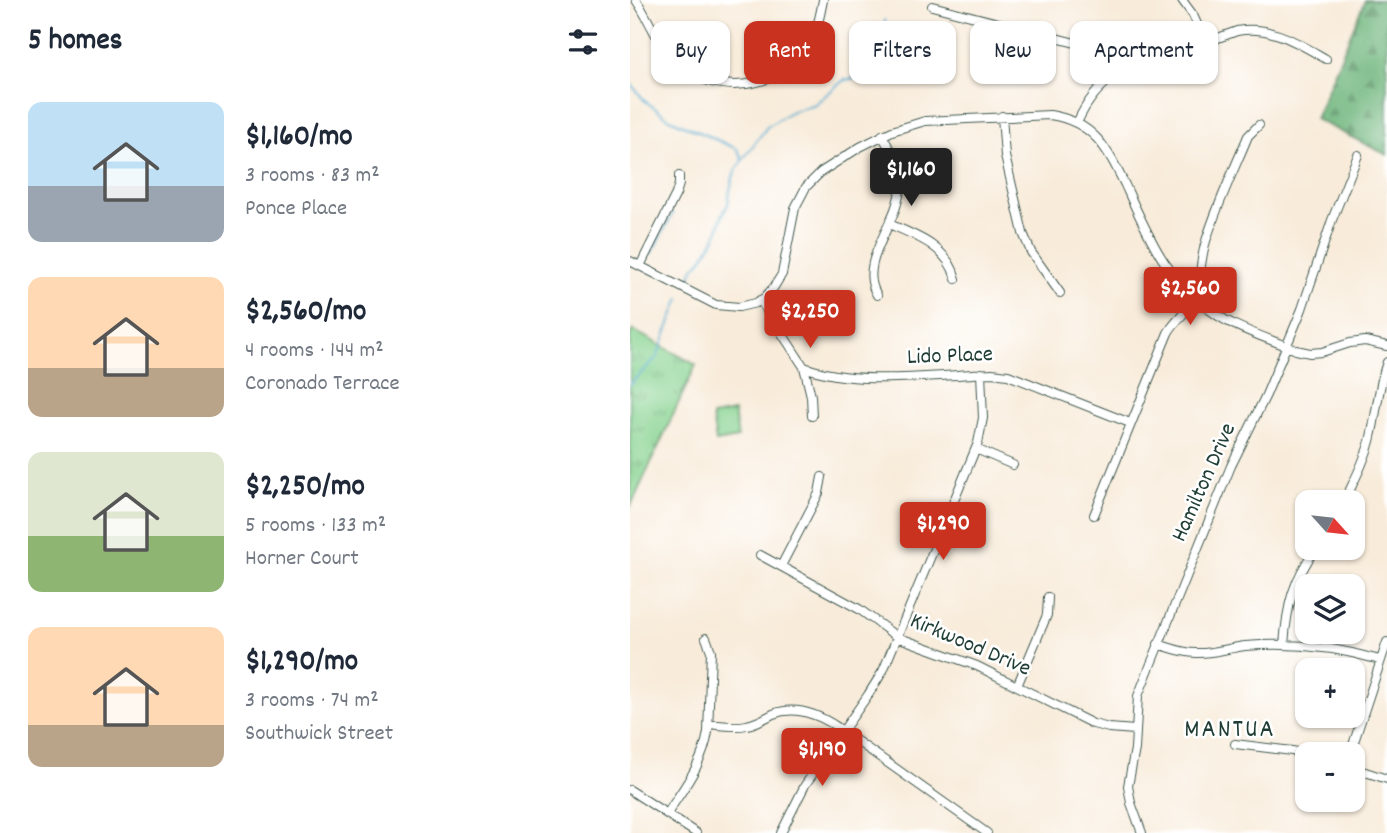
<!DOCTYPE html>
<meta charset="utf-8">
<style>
body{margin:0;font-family:Dekko,sans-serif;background:#f2f2f3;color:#1f2937;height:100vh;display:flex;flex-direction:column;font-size:26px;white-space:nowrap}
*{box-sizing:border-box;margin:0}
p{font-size:23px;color:#747a83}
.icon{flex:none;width:38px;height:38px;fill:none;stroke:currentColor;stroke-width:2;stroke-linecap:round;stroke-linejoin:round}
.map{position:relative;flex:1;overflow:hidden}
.side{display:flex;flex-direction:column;background:#fff;width:630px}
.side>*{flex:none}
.guide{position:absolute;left:21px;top:21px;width:630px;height:63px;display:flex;gap:14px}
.needle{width:46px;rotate:117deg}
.controls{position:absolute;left:665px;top:490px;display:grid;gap:14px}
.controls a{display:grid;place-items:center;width:70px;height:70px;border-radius:14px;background:#fff;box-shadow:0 2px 5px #0004;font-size:35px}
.price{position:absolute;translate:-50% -60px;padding:0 16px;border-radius:7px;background:#c8321e;color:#fff;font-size:23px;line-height:46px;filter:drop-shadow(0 2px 4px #0008)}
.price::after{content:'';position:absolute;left:50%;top:42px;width:21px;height:16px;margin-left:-10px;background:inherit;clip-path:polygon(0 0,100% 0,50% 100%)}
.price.active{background:#222;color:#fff}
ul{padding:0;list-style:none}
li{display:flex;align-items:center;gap:21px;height:175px;padding:0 28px}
li span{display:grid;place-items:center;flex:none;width:196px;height:140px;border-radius:14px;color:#555}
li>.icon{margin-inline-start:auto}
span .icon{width:84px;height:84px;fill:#fffc;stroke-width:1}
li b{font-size:30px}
h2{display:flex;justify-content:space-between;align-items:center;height:84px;padding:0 28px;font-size:30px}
.chip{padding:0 24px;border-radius:14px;background:#fff;box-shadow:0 2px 5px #0004;font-size:24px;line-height:63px}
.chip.active{background:#c8321e;color:#fff}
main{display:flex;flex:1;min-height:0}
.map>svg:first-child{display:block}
.grass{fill:url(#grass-tufts);stroke:#548862;stroke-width:2}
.forest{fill:url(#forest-firs);stroke:#467958;stroke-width:2}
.pitch{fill:#88d391;stroke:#548862;stroke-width:2}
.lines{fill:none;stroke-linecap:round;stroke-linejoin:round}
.stream{stroke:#54acd1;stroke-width:2}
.minor-casing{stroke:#40574d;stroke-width:10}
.minor{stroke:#fff;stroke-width:8}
.labels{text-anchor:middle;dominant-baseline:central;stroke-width:5;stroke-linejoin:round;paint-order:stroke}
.street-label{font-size:23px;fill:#1f3d34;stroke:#fff}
.quarter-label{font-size:26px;letter-spacing:2px;fill:#1f3d34;stroke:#fff}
</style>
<main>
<section class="side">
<h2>5 homes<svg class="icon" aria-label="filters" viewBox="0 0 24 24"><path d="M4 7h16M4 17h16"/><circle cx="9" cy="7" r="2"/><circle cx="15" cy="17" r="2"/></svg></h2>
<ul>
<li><span style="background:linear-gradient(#bfe0f5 60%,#9aa5b1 0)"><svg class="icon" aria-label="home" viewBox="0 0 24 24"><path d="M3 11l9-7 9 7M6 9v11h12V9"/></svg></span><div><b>$1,160/mo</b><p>3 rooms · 83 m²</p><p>Ponce Place</p></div></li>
<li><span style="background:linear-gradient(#ffd9b3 65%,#b9a48a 0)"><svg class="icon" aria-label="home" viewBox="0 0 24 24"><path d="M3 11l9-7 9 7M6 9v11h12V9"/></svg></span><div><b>$2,560/mo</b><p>4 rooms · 144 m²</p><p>Coronado Terrace</p></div></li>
<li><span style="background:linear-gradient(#dfe7d0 60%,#8fb573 0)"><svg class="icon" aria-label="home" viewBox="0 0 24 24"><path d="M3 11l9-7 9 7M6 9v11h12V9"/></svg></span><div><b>$2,250/mo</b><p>5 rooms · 133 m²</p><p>Horner Court</p></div></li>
<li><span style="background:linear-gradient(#ffd9b3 70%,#b9a48a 0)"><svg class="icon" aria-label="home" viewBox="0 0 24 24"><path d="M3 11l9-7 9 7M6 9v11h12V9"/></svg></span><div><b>$1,290/mo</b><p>3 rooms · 74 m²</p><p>Southwick Street</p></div></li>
</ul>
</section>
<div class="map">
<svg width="757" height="833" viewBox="0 0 757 833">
<defs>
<pattern id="grass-tufts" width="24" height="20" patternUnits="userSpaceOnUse" patternTransform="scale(1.75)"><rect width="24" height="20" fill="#88d391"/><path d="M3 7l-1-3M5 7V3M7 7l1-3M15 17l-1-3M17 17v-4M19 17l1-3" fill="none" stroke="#6fac77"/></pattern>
<pattern id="forest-firs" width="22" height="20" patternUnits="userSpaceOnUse" patternTransform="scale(1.75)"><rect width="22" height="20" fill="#6eb57b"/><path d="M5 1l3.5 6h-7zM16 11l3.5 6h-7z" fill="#5a9466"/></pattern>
</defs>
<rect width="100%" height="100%" fill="#fff"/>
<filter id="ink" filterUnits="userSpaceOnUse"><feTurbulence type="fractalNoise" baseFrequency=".0143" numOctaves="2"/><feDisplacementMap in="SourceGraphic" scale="14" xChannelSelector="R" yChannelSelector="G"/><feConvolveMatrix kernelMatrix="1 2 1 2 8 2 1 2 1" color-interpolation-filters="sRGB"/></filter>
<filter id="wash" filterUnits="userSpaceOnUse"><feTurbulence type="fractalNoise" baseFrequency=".00686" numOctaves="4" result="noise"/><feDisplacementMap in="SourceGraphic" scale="28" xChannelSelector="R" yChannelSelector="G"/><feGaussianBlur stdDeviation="1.57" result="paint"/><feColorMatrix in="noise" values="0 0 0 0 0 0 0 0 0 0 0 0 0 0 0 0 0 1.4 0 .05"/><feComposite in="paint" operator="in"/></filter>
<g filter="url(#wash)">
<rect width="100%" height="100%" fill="#f8ebd9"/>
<path class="grass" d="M3,330L66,365L0,508V335Z"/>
<path class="forest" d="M735,0H757V155L685,119Z"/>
<path class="pitch" d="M104,412L108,438L86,442L82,416Z"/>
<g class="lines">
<path class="stream" d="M0,83L15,101L40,119L107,149L112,158
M21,254L43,213
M58,282L64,268L73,258L87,234L92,216L98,204L100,190L104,174L113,159L137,127L160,112L185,104L214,80L235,77L249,69L255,20
M0,384L27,357L50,298"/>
</g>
</g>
<g filter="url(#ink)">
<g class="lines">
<g class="minor-casing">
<path id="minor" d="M6,0C20,20 28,46 46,63C86,98 149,90 178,46C187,32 190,16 193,0
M552,0L563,15L575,42
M302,6L453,45C469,52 477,61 487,75
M372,116L375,156L393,233L401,252L430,293
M447,123C456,103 468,86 487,75L607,31C641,25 668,43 696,59
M259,224C287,236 318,247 326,279
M0,261L86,305L109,307L126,303L134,298L144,287L152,274L165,208L176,187L191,172L230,147L262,131L295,121L420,115C464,122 477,148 495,185C506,209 517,234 531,257C542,275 559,291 574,305C596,326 638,338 666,350L680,353L692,352L720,343L735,341L757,346
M10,266L46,194L49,184V176
M247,295C226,262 270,222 270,186C271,168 261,151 252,135
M130,300L174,367L181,396L182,416
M174,367C228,387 304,375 362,373L378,375L500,423
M346,449L383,465
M714,502C724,481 736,459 741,437C747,412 748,387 757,362
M464,515L538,333C545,320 558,312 564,299C571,280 570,260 576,241C587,205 604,170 618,136L629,125
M130,555L229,609L267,637L347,666L463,724L479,728L505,730
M151,566L189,493L192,477
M528,644C541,648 553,653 566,653C582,654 598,648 615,646C661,642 706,647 750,660
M654,645C657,604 663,581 686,548
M387,686L417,615L418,597
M78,724C91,725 104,728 117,725C127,723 135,718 143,714C166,705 189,715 207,727L357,833
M605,744L662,751L678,754
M720,754L757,642
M723,768L757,779
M0,790L66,833
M37,814C54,787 73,764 78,732L81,651L76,638
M151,833L175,785L238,695L253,671L348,443L353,418L351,373
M512,833L501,803L498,786L505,749L508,696L601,466L636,395L672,309L702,220L728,155"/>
</g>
<use href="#minor" class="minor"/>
</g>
</g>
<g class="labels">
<g class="street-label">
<text transform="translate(320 357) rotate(-2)">Lido Place</text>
<text transform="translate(575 483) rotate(-66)">Hamilton Drive</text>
<text transform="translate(340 646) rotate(23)">Kirkwood Drive</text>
</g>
<g class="quarter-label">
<text x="600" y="730">MANTUA</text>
</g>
</g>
</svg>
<div class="controls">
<a><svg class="needle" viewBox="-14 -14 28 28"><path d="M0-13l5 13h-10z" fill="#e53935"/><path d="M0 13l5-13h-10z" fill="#747a83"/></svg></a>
<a><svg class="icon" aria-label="layers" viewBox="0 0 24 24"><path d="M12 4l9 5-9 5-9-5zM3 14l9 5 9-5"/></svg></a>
<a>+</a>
<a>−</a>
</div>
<b class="price active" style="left:281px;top:208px">$1,160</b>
<b class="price" style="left:560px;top:327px">$2,560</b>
<b class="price" style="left:180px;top:350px">$2,250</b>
<b class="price" style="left:313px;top:562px">$1,290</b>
<b class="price" style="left:192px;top:788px">$1,190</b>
<div class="guide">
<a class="chip">Buy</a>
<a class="chip active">Rent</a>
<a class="chip">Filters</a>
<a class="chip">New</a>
<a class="chip">Apartment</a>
</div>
</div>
</main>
